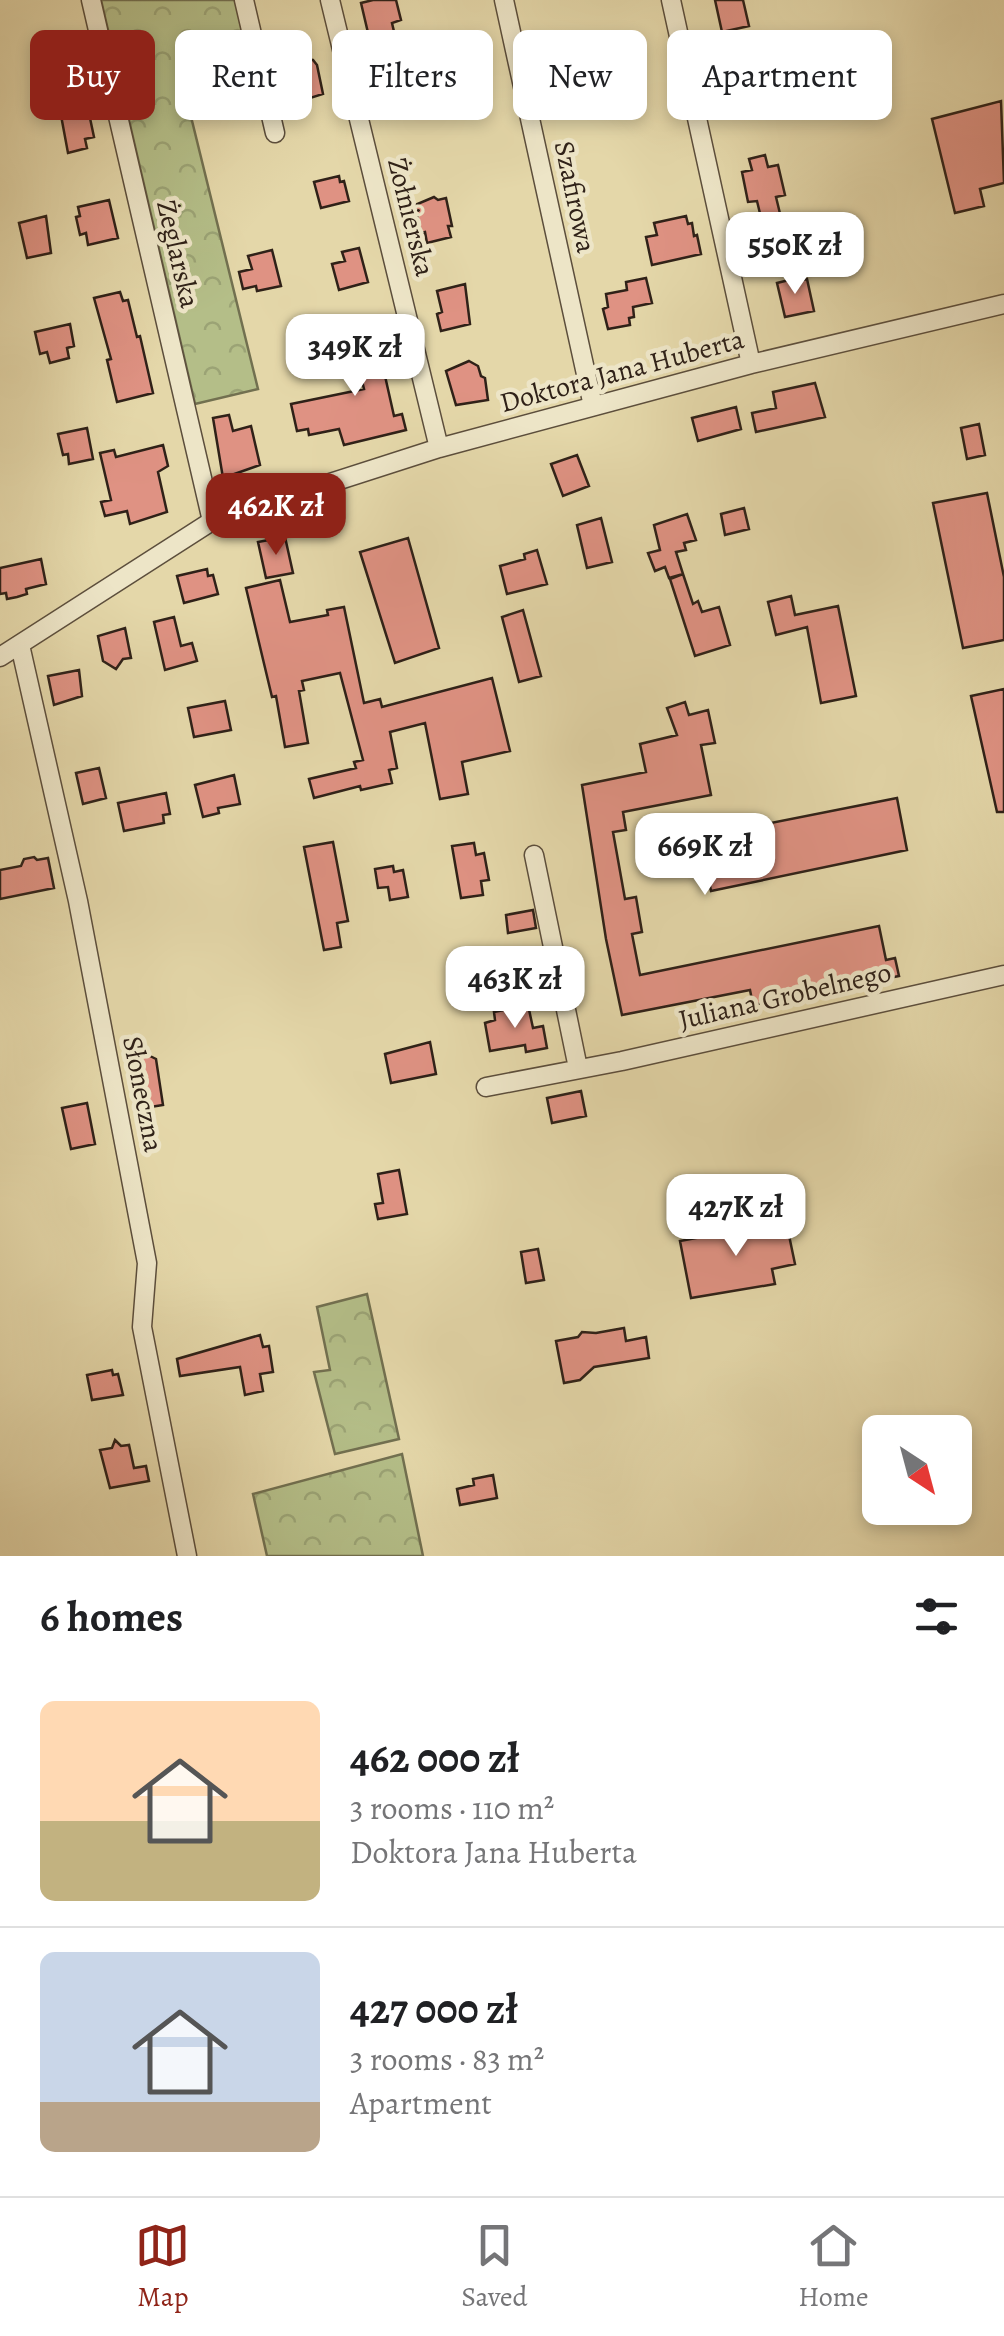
<!DOCTYPE html>
<meta charset="utf-8">
<style>
body{margin:0;font-family:Alegreya,serif;background:#f6f6f6;color:#202124;height:100vh;display:flex;flex-direction:column;font-size:38px;white-space:nowrap}
*{box-sizing:border-box;margin:0}
p{font-size:32px;color:#757577}
.icon{flex:none;width:55px;height:55px;fill:none;stroke:currentColor;stroke-width:2;stroke-linecap:round;stroke-linejoin:round}
.map{position:relative;height:1556px;overflow:hidden}
.details{display:flex;flex-direction:column;background:#fff;flex:1}
.details>*{flex:none}
.top-card{position:absolute;left:30px;top:30px;width:945px;height:90px;display:flex;gap:20px}
.needle{width:65px;rotate:144deg}
.tools{position:absolute;left:862px;top:1415px;display:grid;gap:20px}
.tools a{display:grid;place-items:center;width:110px;height:110px;border-radius:15px;background:#fff;box-shadow:0 5px 15px #0003;font-size:50px}
.price{position:absolute;translate:-50% -85px;padding:0 22px;border-radius:20px;background:#fff;color:#222;font-size:32px;line-height:65px;filter:drop-shadow(0 2px 5px #0008)}
.price::after{content:'';position:absolute;left:50%;top:60px;width:30px;height:22px;margin-left:-15px;background:inherit;clip-path:polygon(0 0,100% 0,50% 100%)}
.price.on{background:#8f2418;color:#fff}
ul{padding:0;list-style:none}
li{display:flex;align-items:center;gap:30px;height:250px;padding:0 40px}
li+li{border-top:2px solid #e0e0e0}
li span{display:grid;place-items:center;flex:none;width:280px;height:200px;border-radius:15px;color:#555}
li>.icon{margin-inline-start:auto}
span .icon{width:120px;height:120px;fill:#fffc;stroke-width:1}
li b{font-size:42px}
h2{display:flex;justify-content:space-between;align-items:center;height:120px;padding:0 40px;font-size:42px}
.pill{padding:0 35px;border-radius:15px;background:#fff;box-shadow:0 5px 15px #0003;font-size:35px;line-height:90px}
.pill.on{background:#8f2418;color:#fff}
.dock{display:flex;justify-content:space-around;align-items:center;height:140px;border-top:2px solid #e0e0e0;background:#fff;font-size:28px;color:#757577}
.dock a{display:grid;justify-items:center;gap:5px}
.dock .on{color:#8f2418}
.map>svg:first-child{display:block}
.forest{fill:url(#forest-crowns);stroke:#727050;stroke-width:2.5}
.building{fill:#df9283;stroke:#2f2118;stroke-width:2.5}
.lines{fill:none;stroke-linecap:round;stroke-linejoin:round}
.street-casing{stroke:#5c4e3c;stroke-width:21}
.street{stroke:#ede5c7;stroke-width:18}
.labels{text-anchor:middle;dominant-baseline:central;stroke-width:9;stroke-linejoin:round;paint-order:stroke}
.street-label{font-size:28px;fill:#2f2118;stroke:#ede5c7}
</style>
<div class="map">
<svg width="1004" height="1556" viewBox="0 0 1004 1556">
<defs>
<pattern id="forest-crowns" width="20" height="18" patternUnits="userSpaceOnUse" patternTransform="scale(2.5)"><rect width="20" height="18" fill="#b4be88"/><path d="M2 6a3 3 0 1 1 6 0M12 15a3 3 0 1 1 6 0" fill="none" stroke="#9ba375"/></pattern>
</defs>
<rect width="100%" height="100%" fill="#e4d7a9"/>
<filter id="stains"><feTurbulence type="fractalNoise" baseFrequency=".002" numOctaves="4"/><feColorMatrix values="0 0 0 0 .2 0 0 0 0 .09 0 0 0 0 .02 0 0 0 .5 -.17"/></filter>
<radialGradient id="worn" r=".72"><stop offset=".6" stop-color="#630" stop-opacity="0"/><stop offset="1" stop-color="#630" stop-opacity=".3"/></radialGradient>
<path class="forest" d="M101,0H239L252,56L180,72L258,389L195,404Z
M367,1294L399,1439L335,1454L314,1372L330,1370L317,1307Z
M402,1454L423,1556H267L253,1494Z"/>
<path class="building" d="M373,0H396L401,20L392,23L400,57L409,55L418,91L389,98L374,36L369,37L361,3Z
M715,0H743L749,26L722,32Z
M294,58L313,60L317,65L323,94L288,105L279,70Z
M1001,101L1004,183L980,189L984,206L955,213L932,119Z
M87,104L94,137L85,139L87,148L68,153L60,110Z
M765,155L768,167L778,165L785,195L776,197L783,226L764,230L757,201L748,202L742,172L752,170L749,159Z
M339,176L340,182L344,181L349,201L321,208L314,182Z
M434,197L438,200L446,198L452,226H448L451,237L427,243L425,232L421,233L415,205Z
M109,200L118,238L88,245L86,233L80,235L76,217L80,216L78,207Z
M46,216L51,253L27,258L19,223Z
M686,216L688,224L692,223L694,236L697,235L701,254L652,265L646,237L657,235L654,223Z
M359,248L368,282L339,290L332,264L345,261L342,252Z
M272,250L281,286L257,291L256,286L243,289L239,272L252,269L248,256Z
M646,278L652,303L633,307L634,317L629,318L630,325L608,329L603,309L608,307L606,294L627,290L626,282Z
M793,279V282L807,279L814,311L785,317L777,283Z
M465,284L470,324L441,331L437,314L442,312L437,291Z
M120,292L123,301L128,300L137,337L140,336L153,393L117,402L107,360L111,359L94,298Z
M70,324L74,346L67,348L69,358L50,363L47,352L40,354L35,332Z
M374,327L394,416L402,414L406,430L344,445L339,429L309,435L308,429L297,431L291,404L364,389L357,360L339,364L336,351L354,346L350,333Z
M469,361L478,366L481,376L485,378L488,400L456,405L446,371Z
M815,383L825,417L756,432L752,413L776,408L773,392Z
M736,407L741,429L698,441L692,418Z
M229,415L233,431L251,426L260,465L223,478L213,418Z
M979,424L985,455L967,459L961,428Z
M87,428L93,459L69,464L68,454L63,455L58,434Z
M163,445L168,466L158,472L167,512L130,524L127,511L105,516L101,502L111,500L100,453L114,450L116,457Z
M577,455L589,486L563,496L551,464Z
M987,493L1004,577V640L963,648L933,503Z
M744,508L749,529L725,535L721,514Z
M687,514L696,540L684,543L686,550L676,552L683,574L669,578L665,567L655,571L648,553L660,550L654,525Z
M601,518L612,562L587,568L577,525Z
M285,537L293,573L266,578L258,542Z
M408,538L439,648L395,663L360,552Z
M537,550L547,584L507,594L500,566L525,559L524,554Z
M41,559L46,584L26,589L27,594L17,597L7,599L6,593L0,594V568Z
M207,569L208,576L213,575L218,594L184,603L177,576Z
M683,574L693,604L698,601L702,612L719,607L730,645L695,656L670,579Z
M280,580L290,622L328,615L327,610L344,607L364,703L380,699L382,707L492,678L510,751L462,762L468,794L440,799L425,723L390,732L397,768L389,770L392,783L361,790L360,786L314,798L309,779L356,768L354,762L363,760L340,673L302,681L304,690L299,691L308,743L285,747L276,696L272,697L246,588Z
M791,596L795,615L838,606L856,696L821,703L807,627L776,635L768,602Z
M523,610L541,676L519,682L502,617Z
M174,617L181,646L192,643L197,661L165,670L154,622Z
M125,628L131,658L123,659L116,669L103,661L98,636Z
M79,670L82,696L54,705L48,676Z
M1004,689V812H997L971,696Z
M225,701L231,730L194,737L188,708Z
M685,702L689,715L708,710L715,743L701,745L711,795L623,812L626,830L613,832L625,899L636,897L642,932L632,934L640,975L879,926L886,960L895,958L899,976L753,1005L750,990L622,1015L606,939L582,785L646,772L640,744L677,735L667,708Z
M99,768L106,798L83,804L76,773Z
M234,775L240,804L218,808L219,813L203,817L195,785Z
M166,793L170,814L163,815L164,823L124,831L118,803Z
M897,798L907,850L711,891L700,837Z
M333,842L348,921L337,923L341,947L324,950L304,847Z
M474,843L476,855L484,853L489,880L481,881L483,895L461,898L452,846Z
M34,857L37,860L48,858L54,888L0,899V870L21,866L24,859Z
M393,866L394,872L403,870L408,897L390,900L388,887L378,888L375,869Z
M533,910L536,928L508,933L506,915Z
M528,1005L533,1028L543,1026L547,1048L526,1052L525,1045L490,1051L485,1023L495,1020L494,1012Z
M430,1042L436,1074L391,1083L385,1054Z
M142,1052L156,1059L163,1105L144,1108L133,1063Z
M581,1091L586,1116L552,1123L547,1098Z
M87,1103L95,1144L71,1149L62,1108Z
M399,1170L407,1214L378,1219L375,1204L383,1203L378,1174Z
M786,1221L795,1264L772,1269L775,1284L691,1298L680,1241Z
M538,1249L544,1280L526,1283L521,1252Z
M624,1328L626,1341L646,1337L649,1358L594,1367L580,1380L564,1383L556,1341L578,1337L582,1332L596,1333Z
M260,1335L263,1347L269,1346L273,1372L260,1374L263,1391L245,1395L240,1367L180,1376L177,1359Z
M112,1370L113,1375L118,1374L123,1395L92,1400L87,1375Z
M115,1440L121,1446L129,1445L134,1468L146,1466L149,1481L110,1488L100,1450L112,1448Z
M493,1475L497,1498L460,1505L457,1489L474,1485L473,1479Z"/>
<g class="lines">
<g class="street-casing">
<path id="street" d="M91,0L212,521
M244,0L275,133
M330,0L439,448
M504,0L593,406
M671,0L751,364
M20,645L78,901L147,1263L142,1327L187,1556
M0,657L212,521L439,448L751,364L1004,304
M534,855L578,1068
M486,1087L622,1061L1004,975"/>
</g>
<use href="#street" class="street"/>
</g>
<g class="labels">
<g class="street-label">
<text transform="translate(575 197) rotate(78)">Szafirowa</text>
<text transform="translate(411 217) rotate(76)">Żołnierska</text>
<text transform="translate(178 254) rotate(77)">Żeglarska</text>
<text transform="translate(622 371) rotate(-15)">Doktora Jana Huberta</text>
<text transform="translate(785 996) rotate(-13)">Juliana Grobelnego</text>
<text transform="translate(143 1094) rotate(79)">Słoneczna</text>
</g>
</g>
<rect width="100%" height="100%" filter="url(#stains)"/>
<rect width="100%" height="100%" fill="url(#worn)"/>
</svg>
<div class="tools">
<a><svg class="needle" viewBox="-14 -14 28 28"><path d="M0-13l5 13h-10z" fill="#e53935"/><path d="M0 13l5-13h-10z" fill="#757577"/></svg></a>
</div>
<b class="price" style="left:795px;top:297px">550K zł</b>
<b class="price" style="left:355px;top:399px">349K zł</b>
<b class="price on" style="left:276px;top:558px">462K zł</b>
<b class="price" style="left:705px;top:898px">669K zł</b>
<b class="price" style="left:515px;top:1031px">463K zł</b>
<b class="price" style="left:736px;top:1259px">427K zł</b>
<div class="top-card">
<a class="pill on">Buy</a>
<a class="pill">Rent</a>
<a class="pill">Filters</a>
<a class="pill">New</a>
<a class="pill">Apartment</a>
</div>
</div>
<section class="details">
<h2>6 homes<svg class="icon" aria-label="filters" viewBox="0 0 24 24"><path d="M4 7h16M4 17h16"/><circle cx="9" cy="7" r="2"/><circle cx="15" cy="17" r="2"/></svg></h2>
<ul>
<li><span style="background:linear-gradient(#ffd9b3 60%,#c2b280 0)"><svg class="icon" aria-label="home" viewBox="0 0 24 24"><path d="M3 11l9-7 9 7M6 9v11h12V9"/></svg></span><div><b>462 000 zł</b><p>3 rooms · 110 m²</p><p>Doktora Jana Huberta</p></div></li>
<li><span style="background:linear-gradient(#c9d6e8 75%,#b9a48a 0)"><svg class="icon" aria-label="home" viewBox="0 0 24 24"><path d="M3 11l9-7 9 7M6 9v11h12V9"/></svg></span><div><b>427 000 zł</b><p>3 rooms · 83 m²</p><p>Apartment</p></div></li>
</ul>
</section>
<nav class="dock">
<a class="on"><svg class="icon" aria-label="map" viewBox="0 0 24 24"><path d="M3 6l6-2 6 2 6-2v14l-6 2-6-2-6 2zM9 4v14M15 6v14"/></svg>Map</a>
<a><svg class="icon" aria-label="saved" viewBox="0 0 24 24"><path d="M7 4h10v16l-5-4-5 4z"/></svg>Saved</a>
<a><svg class="icon" aria-label="home" viewBox="0 0 24 24"><path d="M3 11l9-7 9 7M6 9v11h12V9"/></svg>Home</a>
</nav>
